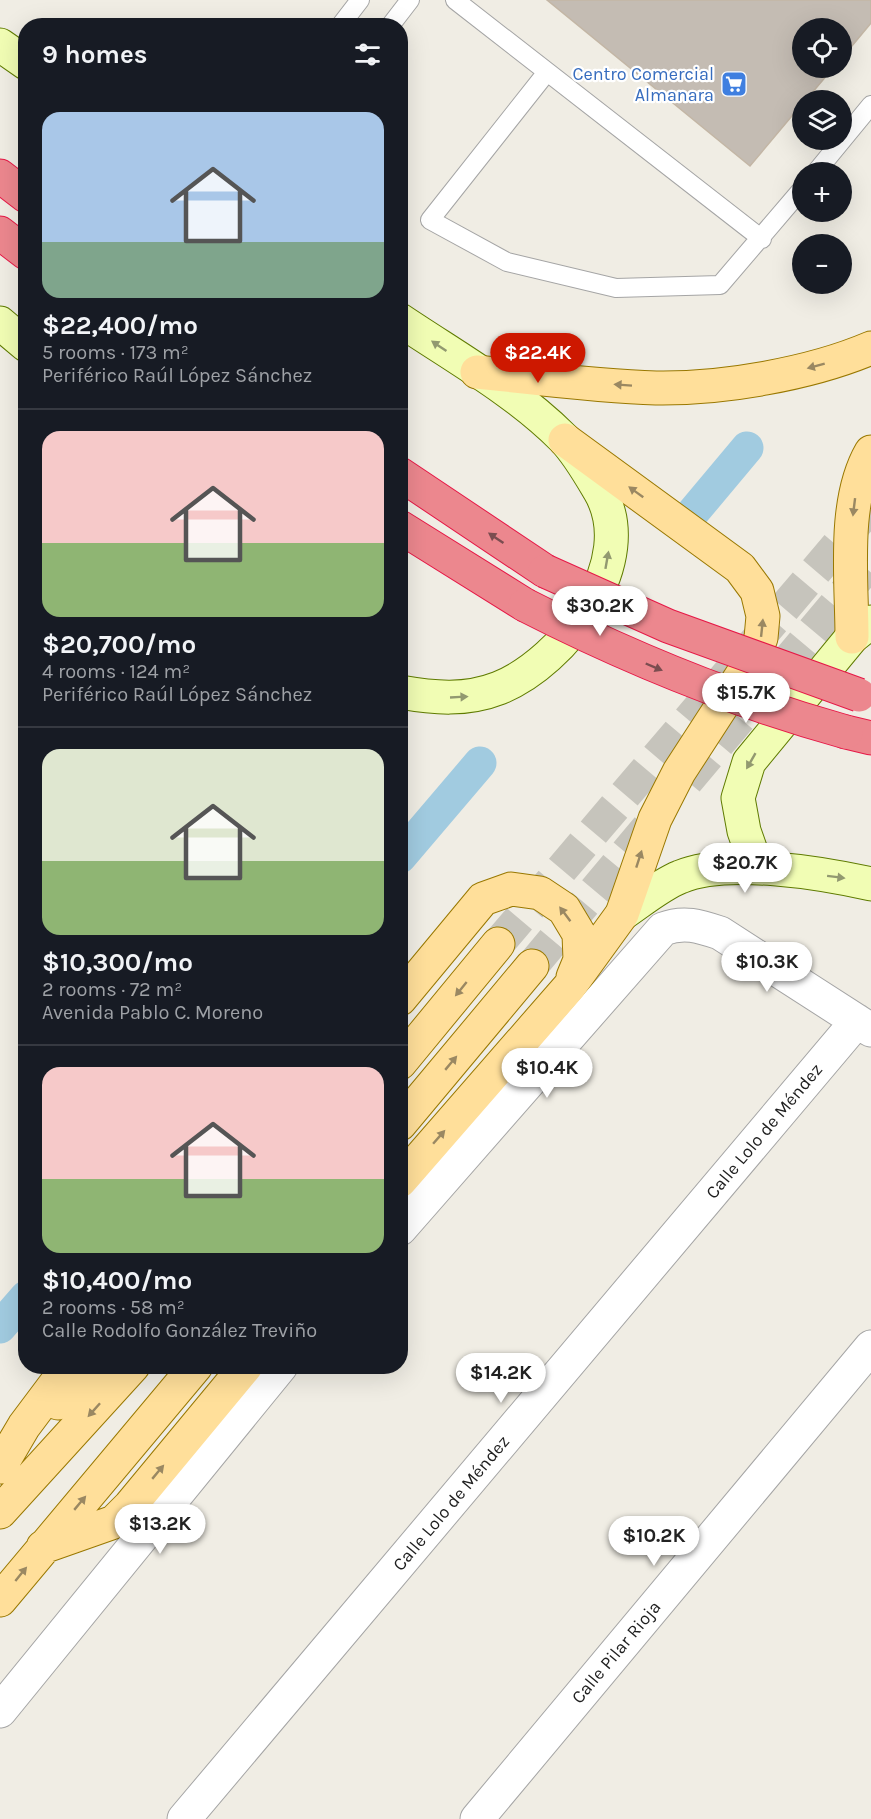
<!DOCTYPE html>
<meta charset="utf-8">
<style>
body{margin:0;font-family:Karla,sans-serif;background:#242831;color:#f1f3f6;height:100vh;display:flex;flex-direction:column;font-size:22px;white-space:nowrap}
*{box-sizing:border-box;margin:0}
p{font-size:20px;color:#9ea1a6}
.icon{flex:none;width:33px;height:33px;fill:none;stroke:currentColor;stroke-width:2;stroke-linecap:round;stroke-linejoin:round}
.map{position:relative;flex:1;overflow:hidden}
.drawer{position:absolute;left:18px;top:18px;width:390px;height:1356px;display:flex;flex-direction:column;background:#171b24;border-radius:24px;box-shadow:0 6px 24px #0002}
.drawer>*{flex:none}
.controls{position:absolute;left:792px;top:18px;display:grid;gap:12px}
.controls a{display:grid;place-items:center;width:60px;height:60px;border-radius:50%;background:#171b24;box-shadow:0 6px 24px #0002;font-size:30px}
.price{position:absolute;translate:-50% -51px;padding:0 14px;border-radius:21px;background:#fff;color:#222;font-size:20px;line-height:39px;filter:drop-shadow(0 2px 3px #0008)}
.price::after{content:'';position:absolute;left:50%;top:36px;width:18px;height:14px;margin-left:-9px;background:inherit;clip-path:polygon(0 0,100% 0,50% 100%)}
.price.current{background:#cd1800;color:#fff}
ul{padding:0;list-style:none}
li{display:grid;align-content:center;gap:12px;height:318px;padding:0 24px}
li+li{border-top:2px solid #363941}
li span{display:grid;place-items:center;height:186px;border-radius:18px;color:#555}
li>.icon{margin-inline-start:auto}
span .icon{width:108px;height:108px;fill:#fffc;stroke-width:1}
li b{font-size:26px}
h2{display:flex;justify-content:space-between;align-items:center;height:72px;padding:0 24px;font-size:26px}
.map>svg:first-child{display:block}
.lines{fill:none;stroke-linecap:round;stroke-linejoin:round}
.canal{stroke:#a1cbe0;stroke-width:33}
.building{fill:#c4bcb3;stroke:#c3b6a5;stroke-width:1.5}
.primary-tunnel{stroke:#c6c4bc;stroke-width:33;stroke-dasharray:33 16;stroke-linecap:butt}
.lane-casing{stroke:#a5a5a5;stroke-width:20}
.street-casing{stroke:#a5a5a5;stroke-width:35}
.secondary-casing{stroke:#5f7b00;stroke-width:35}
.primary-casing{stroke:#997800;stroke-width:35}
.highway-casing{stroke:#e61947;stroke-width:35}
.lane{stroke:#fff;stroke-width:18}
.street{stroke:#fff;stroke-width:33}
.secondary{stroke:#f1fdb4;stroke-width:33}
.primary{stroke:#ffdf9a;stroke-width:33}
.highway{stroke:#ec878e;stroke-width:33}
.highway-bridge-casing{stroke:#e61947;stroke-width:35;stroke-linecap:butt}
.highway-bridge{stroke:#ec878e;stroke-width:33}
.oneway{fill:#929970}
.oneway2{fill:#9a8862}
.oneway3{fill:#7b4d50}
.labels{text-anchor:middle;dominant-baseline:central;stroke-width:4.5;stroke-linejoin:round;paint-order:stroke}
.shop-label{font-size:18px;fill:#366cbe;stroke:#fff;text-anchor:end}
.street-label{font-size:18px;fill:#1e1e1e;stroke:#fff}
</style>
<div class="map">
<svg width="871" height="1819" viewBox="0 0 871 1819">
<rect width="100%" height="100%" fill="#f0ede4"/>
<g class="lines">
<path class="canal" d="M690,516L747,448
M400,857L480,763
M0,1327L26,1297"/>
</g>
<path class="building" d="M547,0H871V23L842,58V28H802V68H833L806,100H802V104L750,166Z"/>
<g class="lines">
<path class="primary-tunnel" d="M687,781L871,562
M498,944L871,506
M532,966L654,820"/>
<g class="lane-casing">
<path id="lane" d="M455,0L762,239
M340,26L360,0
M390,26L410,0
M547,72L430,220L507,262L616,288L720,285L802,189
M816,172L871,105"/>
</g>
<g class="street-casing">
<path id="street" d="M400,1229L663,929C684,921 699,926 720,933L871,1030
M0,1711L281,1366
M184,1819L857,1021
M477,1819L871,1347"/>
</g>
<g class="secondary-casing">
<path id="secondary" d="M0,45L26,63
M400,320C455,357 516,391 563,438C577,452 589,473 599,490C642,561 564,662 499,688C466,701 434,698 400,692
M0,323L26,345
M757,868L744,831L738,798L749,762L852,637L871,622
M622,914C640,902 660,885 680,877C726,857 822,873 871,884"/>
</g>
<g class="primary-casing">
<path id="primary" d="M477,372C536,378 596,386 656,388C722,389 810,374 871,348
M852,637C852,580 842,502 871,452
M400,999L483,899L511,889L540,893L564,909L579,934L580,960L573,977
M400,1063L498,944
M400,1124L532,966
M400,1181L569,987L622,914L655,819L679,772L751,661L761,638L763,616L757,591L740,568L565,440
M58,1403L96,1366
M0,1467L24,1426L69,1366
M0,1512L133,1366
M43,1547L114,1522L130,1506L246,1366
M0,1600L196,1366"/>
</g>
<g class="highway-casing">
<path id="highway" d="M0,176L26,196
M0,233L26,253
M400,474L545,571
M400,527L525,605
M846,732L871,738"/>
</g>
<use href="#lane" class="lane"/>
<use href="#street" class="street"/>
<use href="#secondary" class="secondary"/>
<use href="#primary" class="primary"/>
<use href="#highway" class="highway"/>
<g class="highway-bridge-casing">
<path id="highway-bridge" d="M545,571L668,626L859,695
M525,605C629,658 734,701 846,732"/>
</g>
<use href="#highway-bridge" class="highway-bridge"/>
</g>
<defs><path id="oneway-solid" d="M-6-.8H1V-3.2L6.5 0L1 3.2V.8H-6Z" transform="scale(1.5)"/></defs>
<g class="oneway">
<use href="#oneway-solid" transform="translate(439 346) rotate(-146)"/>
<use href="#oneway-solid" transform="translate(607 560) rotate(-80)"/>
<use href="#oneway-solid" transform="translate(459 697) rotate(-3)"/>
<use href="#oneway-solid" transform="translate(751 761) rotate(120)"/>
<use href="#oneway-solid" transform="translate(836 877) rotate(7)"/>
</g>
<g class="oneway2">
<use href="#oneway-solid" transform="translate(816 366) rotate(165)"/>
<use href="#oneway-solid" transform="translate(623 385) rotate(-176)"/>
<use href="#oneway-solid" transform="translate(636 492) rotate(-144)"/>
<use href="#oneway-solid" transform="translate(854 507) rotate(97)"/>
<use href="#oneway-solid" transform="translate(762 628) rotate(-84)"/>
<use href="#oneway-solid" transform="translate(639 859) rotate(-72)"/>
<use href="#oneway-solid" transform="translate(565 914) rotate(-127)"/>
<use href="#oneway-solid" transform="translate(461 989) rotate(129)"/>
<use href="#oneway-solid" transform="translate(451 1063) rotate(-50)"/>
<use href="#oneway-solid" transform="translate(439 1137) rotate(-49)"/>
<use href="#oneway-solid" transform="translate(94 1410) rotate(132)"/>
<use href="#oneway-solid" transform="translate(158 1472) rotate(-50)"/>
<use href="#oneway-solid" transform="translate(80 1503) rotate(-50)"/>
<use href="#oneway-solid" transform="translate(21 1574) rotate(-51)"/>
</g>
<g class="oneway3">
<use href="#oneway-solid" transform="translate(496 538) rotate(-146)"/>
<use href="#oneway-solid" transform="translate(654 667) rotate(23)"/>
</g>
<defs>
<g id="supermarket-square" transform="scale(1.35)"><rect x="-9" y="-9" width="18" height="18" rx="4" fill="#3f7fe0" stroke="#fff"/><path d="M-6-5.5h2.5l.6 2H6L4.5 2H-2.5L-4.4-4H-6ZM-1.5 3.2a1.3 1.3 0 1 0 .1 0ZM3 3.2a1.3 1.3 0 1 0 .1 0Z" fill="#fff"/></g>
</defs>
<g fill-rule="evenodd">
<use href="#supermarket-square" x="734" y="84"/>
</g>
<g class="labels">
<g class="shop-label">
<text x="714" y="74">Centro Comercial<tspan x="714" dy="21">Almanara</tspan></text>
</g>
<g class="street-label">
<text transform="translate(764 1131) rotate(-50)">Calle Lolo de Méndez</text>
<text transform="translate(451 1503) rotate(-50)">Calle Lolo de Méndez</text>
<text transform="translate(616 1652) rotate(-50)">Calle Pilar Rioja</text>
</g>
</g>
</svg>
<div class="controls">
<a><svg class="icon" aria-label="locate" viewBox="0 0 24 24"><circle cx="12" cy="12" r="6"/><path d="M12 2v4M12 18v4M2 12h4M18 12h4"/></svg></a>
<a><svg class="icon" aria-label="layers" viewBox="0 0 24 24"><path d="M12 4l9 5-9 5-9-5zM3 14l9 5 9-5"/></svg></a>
<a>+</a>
<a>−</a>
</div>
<b class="price current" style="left:538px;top:384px">$22.4K</b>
<b class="price" style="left:600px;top:637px">$30.2K</b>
<b class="price" style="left:746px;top:724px">$15.7K</b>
<b class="price" style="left:745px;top:894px">$20.7K</b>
<b class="price" style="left:767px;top:993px">$10.3K</b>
<b class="price" style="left:547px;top:1099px">$10.4K</b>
<b class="price" style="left:501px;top:1404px">$14.2K</b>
<b class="price" style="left:160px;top:1555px">$13.2K</b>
<b class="price" style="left:654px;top:1567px">$10.2K</b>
<section class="drawer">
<h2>9 homes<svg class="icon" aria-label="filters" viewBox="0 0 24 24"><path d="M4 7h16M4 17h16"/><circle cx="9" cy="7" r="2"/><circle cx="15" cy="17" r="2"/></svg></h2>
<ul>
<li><span style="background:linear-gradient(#a9c7e8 70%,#7fa58c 0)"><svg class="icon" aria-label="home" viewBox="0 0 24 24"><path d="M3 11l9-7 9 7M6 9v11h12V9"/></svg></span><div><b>$22,400/mo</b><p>5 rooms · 173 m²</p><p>Periférico Raúl López Sánchez</p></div></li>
<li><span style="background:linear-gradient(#f6c9c9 60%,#8fb573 0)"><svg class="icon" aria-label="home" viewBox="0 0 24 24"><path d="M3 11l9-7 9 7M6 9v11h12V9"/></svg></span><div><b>$20,700/mo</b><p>4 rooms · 124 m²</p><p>Periférico Raúl López Sánchez</p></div></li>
<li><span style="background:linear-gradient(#dfe7d0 60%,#8fb573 0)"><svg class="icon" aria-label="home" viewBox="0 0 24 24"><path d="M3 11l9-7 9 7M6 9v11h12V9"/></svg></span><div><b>$10,300/mo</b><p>2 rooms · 72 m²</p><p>Avenida Pablo C. Moreno</p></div></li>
<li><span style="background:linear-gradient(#f6c9c9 60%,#8fb573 0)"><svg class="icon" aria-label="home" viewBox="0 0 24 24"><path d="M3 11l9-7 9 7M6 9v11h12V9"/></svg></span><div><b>$10,400/mo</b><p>2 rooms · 58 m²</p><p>Calle Rodolfo González Treviño</p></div></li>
</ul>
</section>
</div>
